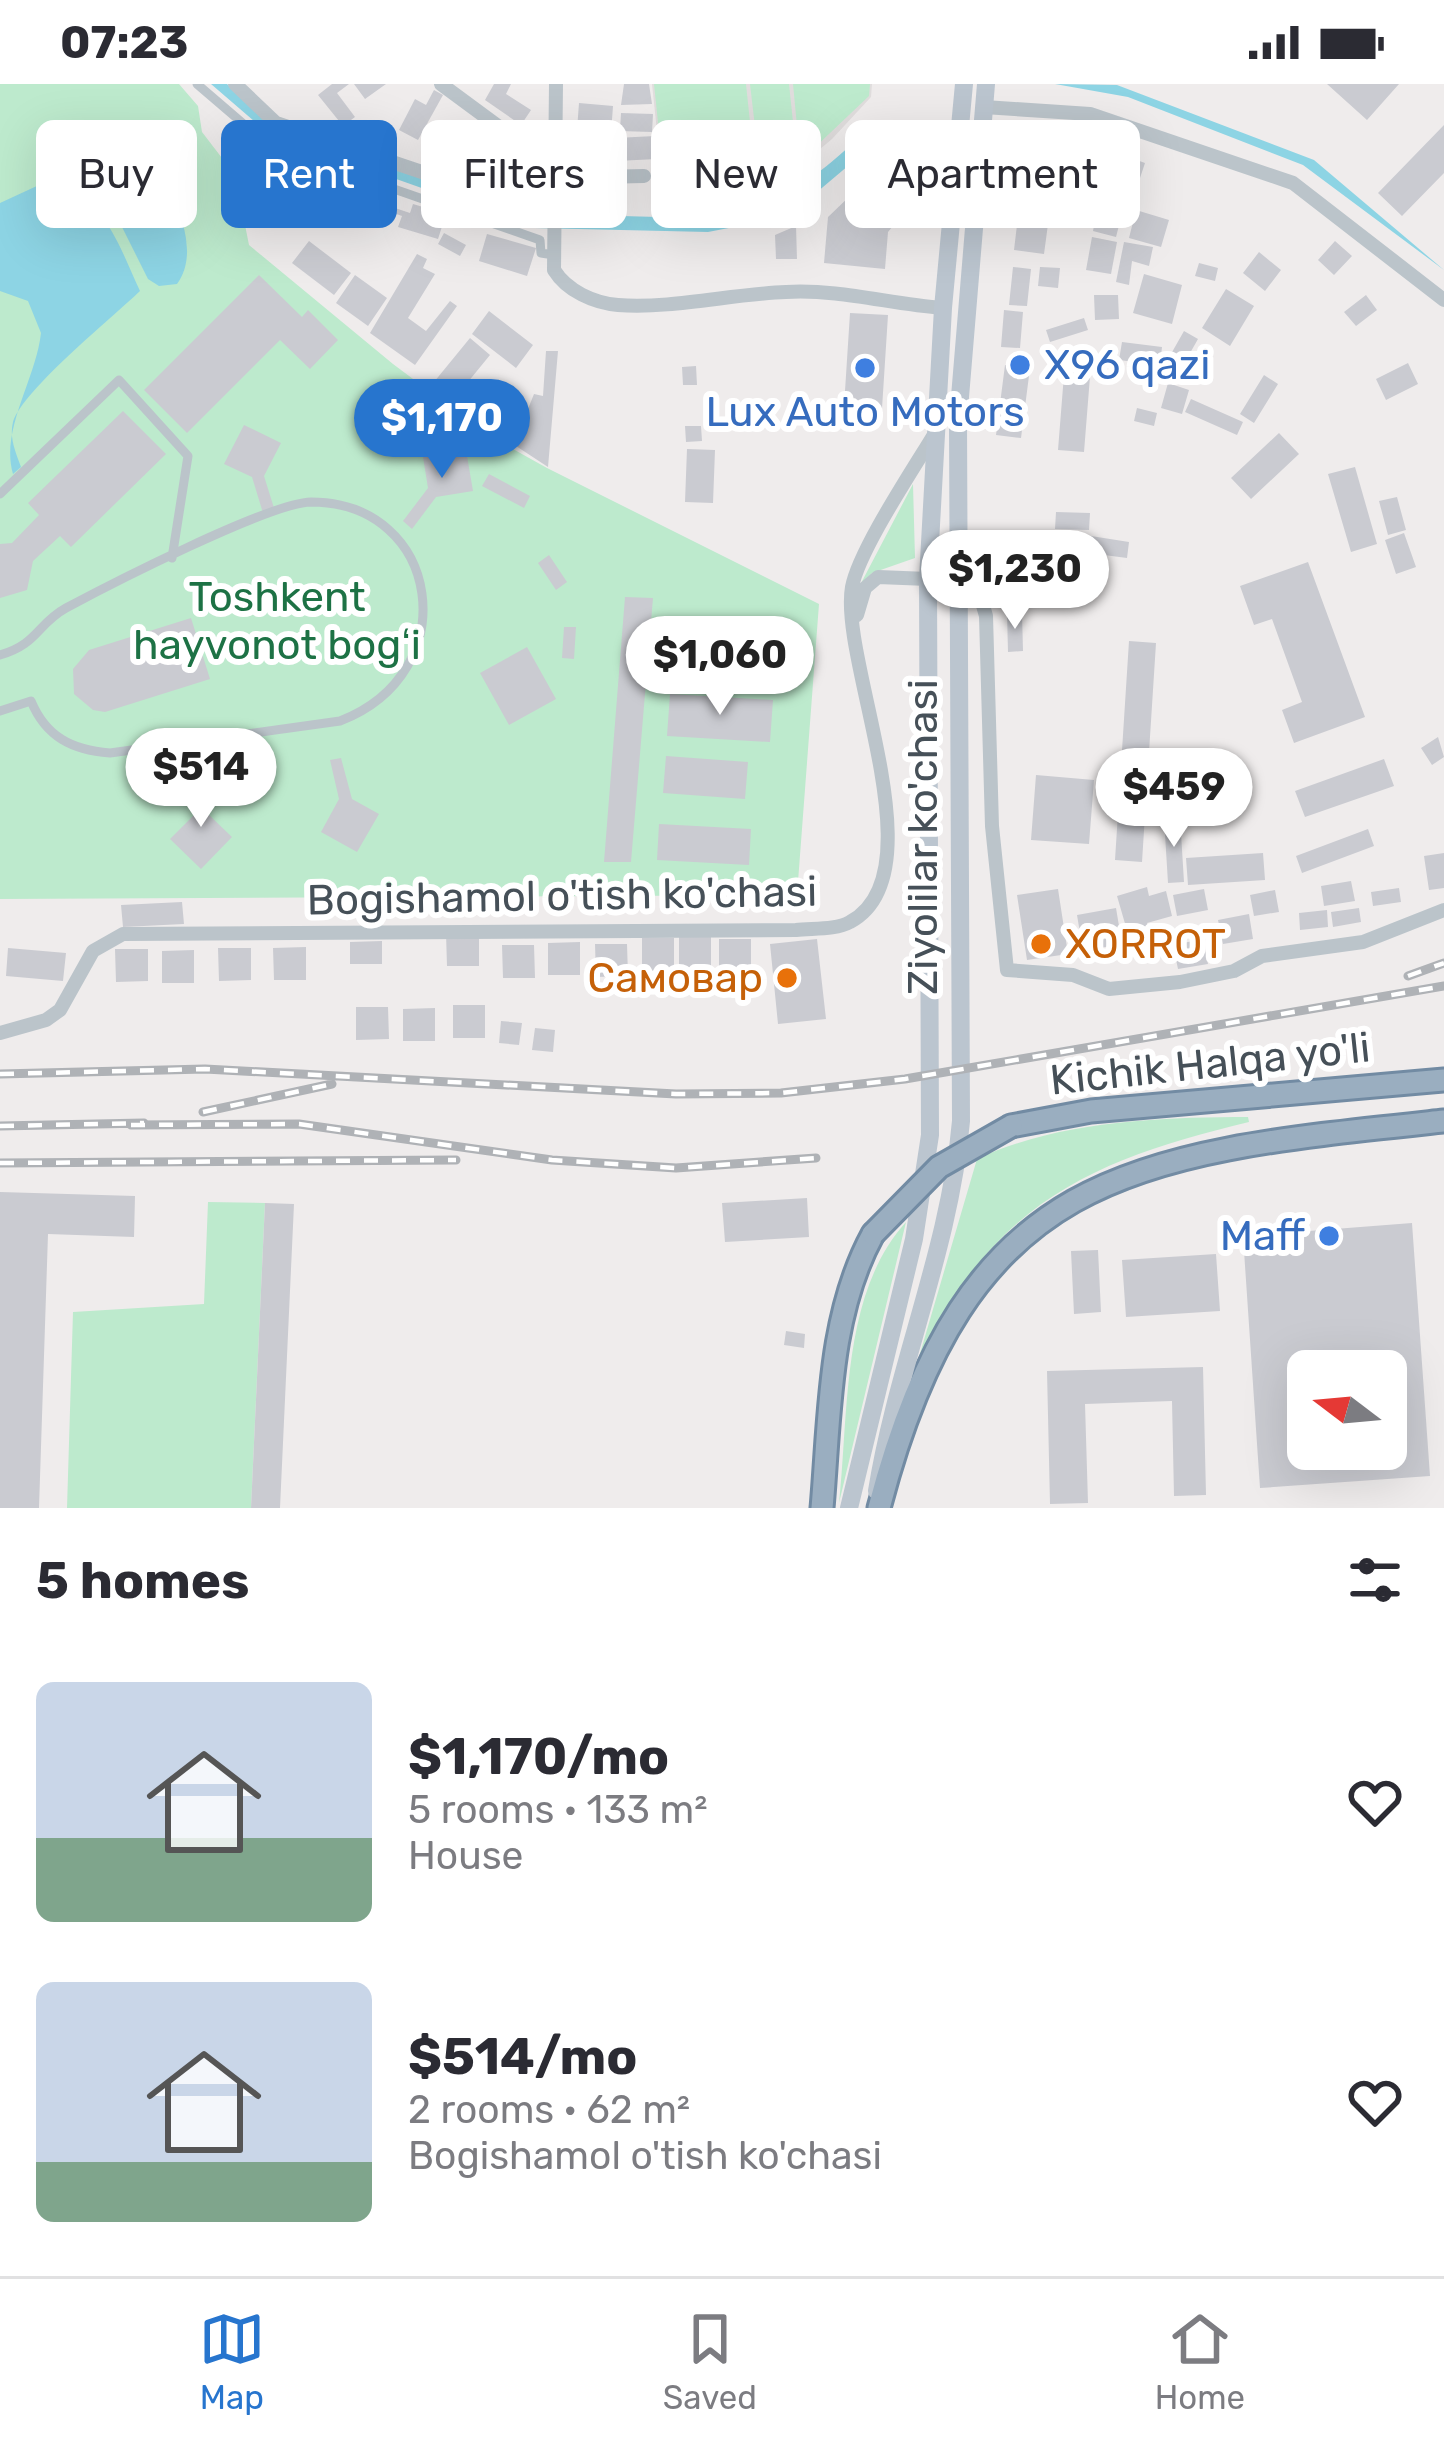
<!DOCTYPE html>
<meta charset="utf-8">
<style>
body{margin:0;font-family:Rubik,sans-serif;background:#f2f2f3;color:#2b2b33;height:100vh;display:flex;flex-direction:column;font-size:45px;white-space:nowrap}
*{box-sizing:border-box;margin:0}
p{font-size:39px;color:#7c7c81}
.icon{flex:none;width:66px;height:66px;fill:none;stroke:currentColor;stroke-width:2;stroke-linecap:round;stroke-linejoin:round}
.map{position:relative;height:1424px;overflow:hidden}
.drawer{display:flex;flex-direction:column;background:#fff;flex:1}
.drawer>*{flex:none}
.top-card{position:absolute;left:36px;top:36px;width:1374px;height:108px;display:flex;gap:24px}
.needle{width:78px;rotate:286deg}
.buttons{position:absolute;left:1287px;top:1266px;display:grid;gap:24px}
.buttons a{display:grid;place-items:center;width:120px;height:120px;border-radius:18px;background:#fff;box-shadow:0 12px 48px #0002;font-size:60px}
.price{position:absolute;translate:-50% -102px;padding:0 27px;border-radius:42px;background:#fff;color:#222;font-size:39px;line-height:78px;filter:drop-shadow(0 3px 6px #0008)}
.price::after{content:'';position:absolute;left:50%;top:72px;width:36px;height:27px;margin-left:-18px;background:inherit;clip-path:polygon(0 0,100% 0,50% 100%)}
.price.selected{background:#2775ce;color:#fff}
ul{padding:0;list-style:none}
li{display:flex;align-items:center;gap:36px;height:300px;padding:0 36px}
li span{display:grid;place-items:center;flex:none;width:336px;height:240px;border-radius:18px;color:#555}
li>.icon{margin-inline-start:auto}
span .icon{width:144px;height:144px;fill:#fffc;stroke-width:1}
li b{font-size:51px}
h2{display:flex;justify-content:space-between;align-items:center;height:144px;padding:0 36px;font-size:51px}
.tag{padding:0 42px;border-radius:18px;background:#fff;box-shadow:0 12px 48px #0002;font-size:42px;line-height:108px}
.tag.selected{background:#2775ce;color:#fff}
.status{display:flex;justify-content:space-between;align-items:center;height:84px;padding:0 60px;background:#fff;direction:ltr}
.status svg{height:33px;fill:currentColor}
.menu{display:flex;justify-content:space-around;align-items:center;height:168px;border-top:3px solid #e1e1e2;background:#fff;font-size:33px;color:#7c7c81}
.menu a{display:grid;justify-items:center;gap:6px}
.menu .selected{color:#2775ce}
.map>svg:first-child{display:block}
.education{fill:#e0dddd}
.green{fill:#bdeacd}
.water{fill:#8dd4e4}
.building{fill:#cacbd1;fill-rule:evenodd}
.lines{fill:none;stroke-linecap:round;stroke-linejoin:round}
.trunk-casing{stroke:#728ba3;stroke-width:27}
.pedestrian{stroke:#bbc4ca;stroke-width:9}
.minor{stroke:#bbc4ca;stroke-width:14}
.secondary{stroke:#bbc5cf;stroke-width:18}
.trunk{stroke:#9aaec0;stroke-width:21}
.rail-casing{stroke:#afb2b6;stroke-width:9}
.rail{stroke:#fff;stroke-width:4.5;stroke-dasharray:14;stroke-linecap:butt}
.trunk-bridge-casing{stroke:#728ba3;stroke-width:27;stroke-linecap:butt}
.trunk-bridge{stroke:#9aaec0;stroke-width:21}
.shop-dot{fill:#3f7fe0;stroke:#fff;stroke-width:4.5}
.food-dot{fill:#e8710a;stroke:#fff;stroke-width:4.5}
.labels{text-anchor:middle;dominant-baseline:central;stroke-width:12;stroke-linejoin:round;paint-order:stroke}
.shop-label{font-size:42px;fill:#366cbe;stroke:#fff;text-anchor:start}
.park-label{font-size:42px;fill:#1d7245;stroke:#fff}
.street-label{font-size:42px;fill:#465058;stroke:#fff}
.food-label{font-size:42px;fill:#c56008;stroke:#fff;text-anchor:start}
</style>
<div class="status"><b>07:23</b><svg viewBox="0 0 49 12"><path d="M0 12V9h3v3zM5 12V6h3v6zM10 12V3h3v9zM15 12V0h3v12zM26 1h20v11H26zM47 4h2v5h-2z"/></svg></div>
<div class="map">
<svg width="1444" height="1424" viewBox="0 0 1444 1424">
<rect width="100%" height="100%" fill="#efecec"/>
<path class="education" d="M652,0H872L871,13L832,55L769,108L719,123H665Z"/>
<path class="green" d="M0,0H179L198,22L202,48L235,91L249,161L393,280L488,351L547,384L819,520L797,811L0,815Z
M654,0H746L757,105L666,115Z
M750,0H789L793,38L755,43Z
M793,0H870L869,12L790,87L784,44L797,42Z
M913,400L915,474L872,489L858,505Z
M1248,1033L1249,1038C1140,1065 1043,1094 972,1188C952,1214 939,1250 919,1273L977,1075C1058,1037 1160,1033 1248,1033Z
M208,1118L265,1119L251,1424H67L73,1228L204,1220Z
M906,1138L839,1419C849,1328 841,1210 906,1138Z"/>
<path class="water" d="M211,0H227L274,43L536,135C679,120 740,170 859,53L868,65L810,114L760,138L708,148L535,144L269,50Z
M1055,0L1117,1L1314,76L1444,186L1303,81L1128,13Z
M89,42C145,46 213,152 177,200L159,202L148,195L110,119L71,83L70,53Z
M39,101C102,102 117,158 140,207C113,233 23,306 13,338C9,354 16,369 21,383L13,390C0,346 36,295 41,249L28,217L0,207V119Z"/>
<path class="building" d="M332,0H349L337,9L355,33L343,42L318,11Z
M354,0H386L365,15Z
M494,0H511L506,10L531,26L521,41L485,16Z
M624,0H649L652,20L621,21Z
M1327,0H1399L1367,36Z
M434,6L443,11L418,56L399,46L415,15L426,21Z
M579,19L613,22L611,49L577,46Z
M621,29L653,30L652,48L620,47Z
M1444,41V89L1402,132L1378,109Z
M1027,45L1069,50L1067,73L1053,90L1023,87Z
M655,52L656,75L578,79L576,56Z
M1123,71L1145,79L1137,103L1114,95Z
M875,99L892,100L889,131L897,137L888,148L885,185L824,179L828,133L851,111L864,113Z
M1022,99L1053,103L1044,170L1014,166Z
M260,100L281,117L267,134L246,117Z
M314,100L336,108L332,121L309,114Z
M1109,119L1124,122L1116,153L1093,147L1096,131L1105,133Z
M413,120L446,130L438,155L398,143L402,132L388,127L389,122L410,129Z
M1136,126L1169,136L1161,163L1129,154Z
M796,142L797,175H776L775,151Z
M444,149L466,161L460,172L438,160Z
M487,150L536,164L527,192L479,177Z
M1092,153L1117,158L1111,190L1086,186Z
M309,157L351,189L334,211L292,179Z
M1335,157L1352,172L1334,191L1318,176Z
M1124,158L1153,163L1149,182L1132,177L1129,201L1116,198Z
M1259,168L1281,186L1265,207L1243,189Z
M417,170L427,175L423,184L435,190L408,234L426,247L450,217L457,222L415,281L370,249Z
M1199,179L1218,184L1215,197L1195,192Z
M1013,183L1031,185L1027,222L1009,221Z
M1040,183L1060,184L1058,204L1038,202Z
M1144,190L1182,201L1172,240L1133,229Z
M259,191L302,233L308,226L338,256L310,285L280,256L187,349L144,306Z
M355,191L387,214L368,242L336,219Z
M1226,205L1254,222L1230,262L1202,244Z
M1094,211H1118L1119,235L1095,236Z
M1366,211L1377,226L1356,242L1344,228Z
M1004,226L1023,228L1020,264L1001,263Z
M489,227L533,261L516,284L472,250Z
M850,229L888,231L881,340L843,338Z
M1084,234L1088,246L1050,258L1046,246Z
M1184,247L1198,255L1181,285L1167,277Z
M470,254L490,271L454,315L434,298Z
M1122,258L1162,263L1160,281L1119,276Z
M546,267H558L548,383L455,322L470,301L522,340L534,310L543,312Z
M1065,278L1091,280L1084,368L1058,366Z
M1408,279L1418,300L1386,316L1376,295Z
M1005,281L1030,284L1021,354L996,351Z
M696,282L697,301H683L682,283Z
M1264,291L1278,300L1254,339L1240,330Z
M381,298L430,339L420,351L371,310Z
M1168,299L1189,306L1182,330L1161,324Z
M1191,315L1243,338L1237,351L1185,328Z
M1137,324L1157,329L1154,342L1134,337Z
M123,327L166,370L71,463L60,452L33,477L27,506L0,514V460L12,459L39,431L28,419Z
M244,341L281,359L264,392L274,424L263,429L252,393L224,380Z
M685,342H701L702,357L686,358Z
M1279,349L1299,370L1251,415L1231,394Z
M687,365L715,366L713,419L685,418Z
M466,366L473,407L436,413L412,445L403,437L428,404L423,373Z
M1355,383L1377,460L1351,468L1328,390Z
M489,390L530,412L524,424L482,402Z
M1397,413L1406,446L1388,451L1379,417Z
M1056,428L1090,429L1089,446L1055,445Z
M1404,449L1416,483L1396,490L1385,456Z
M1091,452L1129,458L1127,474L1089,469Z
M549,471L567,498L556,506L538,479Z
M1308,478L1365,633L1294,659L1282,626L1302,618L1272,535L1254,541L1240,502Z
M625,513L653,514L631,778H604Z
M1007,529H1022L1023,567L1008,568Z
M191,534L210,595L105,628L93,626L74,610L73,585L89,566Z
M564,543H576L574,575L562,574Z
M675,552L780,559L778,587L673,581Z
M1129,557L1156,559L1142,778L1115,776Z
M527,563L556,615L509,641L480,589Z
M670,610L773,616L770,658L667,652Z
M1438,653L1444,673L1432,681L1421,664Z
M666,672L748,678L745,715L663,709Z
M341,674L352,715L379,730L357,768L321,748L339,715L330,676Z
M1384,675L1394,702L1305,733L1295,707Z
M1036,691L1094,696L1089,760L1031,756Z
M193,694H206L208,730L232,753L201,785L170,755L195,730Z
M1180,733L1184,798L1168,799L1164,734Z
M659,740L751,745L749,781L657,776Z
M1368,745L1374,762L1302,789L1296,772Z
M1263,769L1265,796L1188,801L1186,774Z
M1444,769V804L1429,806L1424,772Z
M1351,797L1355,817L1324,822L1321,802Z
M1147,803L1149,812L1166,807L1172,832L1147,839L1155,868L1135,874L1117,812Z
M1399,804L1401,818L1373,822L1371,808Z
M1058,805L1068,870L1027,876L1017,811Z
M1204,805L1208,826L1177,832L1173,811Z
M1275,806L1279,828L1254,832L1250,811Z
M182,818L184,840L123,843L121,821Z
M1116,824L1122,860L1083,867L1077,831Z
M1359,824L1361,838L1333,843L1331,828Z
M1327,826L1328,843L1300,846L1299,829Z
M1249,830L1253,855L1223,860L1218,836Z
M446,849H479V882H447Z
M711,850V883H679V851Z
M642,854H674V887H642Z
M719,855H751V888H719Z
M817,855L826,935L778,940L770,860Z
M1203,855L1208,880L1178,885L1173,861Z
M382,857V880H350V858Z
M580,858V891H548V859Z
M595,860H627L628,892L596,893Z
M502,861H534L535,894H503Z
M306,863V896H274L273,864Z
M8,864L66,869L63,897L6,892Z
M218,864H251V896L219,897Z
M115,865H148V897L116,898Z
M194,866V899H162V867Z
M453,921H485V954H453Z
M356,923H388L389,955L356,956Z
M435,924V957H403V925Z
M501,937L522,939L519,961L499,959Z
M535,944L555,946L553,968L532,966Z
M0,1108L135,1112L134,1153L48,1150L39,1424H0Z
M807,1114L809,1153L725,1158L722,1119Z
M265,1119L294,1120L280,1424H251Z
M1412,1139L1430,1392L1260,1404L1243,1152ZM1308,1287H1386V1365H1308Z
M1098,1166L1101,1228L1074,1230L1071,1167Z
M1216,1170L1220,1227L1126,1233L1122,1176Z
M786,1247L805,1250L804,1264L784,1261Z
M1203,1283L1206,1411L1174,1412L1172,1317L1085,1320L1088,1419L1050,1420L1047,1287Z"/>
<g class="lines">
<g class="trunk-casing">
<path id="trunk" d="M1011,1042L1091,1027L1444,996
M822,1424C830,1333 828,1232 873,1150
M879,1424C968,1082 1133,1070 1444,1037"/>
</g>
<path class="pedestrian" d="M197,0L268,61L540,156L541,169L554,171
M0,410L119,296L188,372L172,474
M0,571C38,560 37,540 66,524C109,501 269,419 311,418C441,418 467,588 340,637L110,669C72,666 46,653 31,617L0,627"/>
<path class="minor" d="M235,0L276,39L523,122L555,117
M441,0L556,85
M556,0L554,186C567,207 594,219 618,221C672,225 731,210 786,208C841,205 889,220 943,224
M984,23L1090,30L1293,99L1444,216
M555,94L644,92
M960,475L976,497L986,532L992,742L1007,886L1073,891L1109,905L1180,898L1234,887L1262,872L1363,858L1444,826
M857,531L865,504L878,493L928,495
M0,949L46,936L60,926L93,867L123,850L796,846C812,844 836,846 850,838C940,790 839,577 852,503C859,466 914,384 935,349"/>
<path class="secondary" d="M877,1407C897,1282 950,1164 961,1037L958,337L986,0
M849,1424L914,1155L930,1051L928,495L943,224L964,0"/>
<use href="#trunk" class="trunk"/>
<g class="rail-casing">
<path id="rail" d="M1408,892L1444,879
M0,990L205,985L676,1010L781,1009L905,995L1444,902
M203,1028L332,1000
M131,1041L299,1040L552,1076L676,1084L816,1074
M0,1042L144,1039
M0,1079L456,1076"/>
</g>
<use href="#rail" class="rail"/>
<g class="trunk-bridge-casing">
<path id="trunk-bridge" d="M873,1150L939,1083L1011,1042"/>
</g>
<use href="#trunk-bridge" class="trunk-bridge"/>
</g>
<g class="shop-dot">
<circle cx="1020" cy="281" r="12"/>
<circle cx="865" cy="284" r="12"/>
<circle cx="1329" cy="1152" r="12"/>
</g>
<g class="food-dot">
<circle cx="1041" cy="860" r="12"/>
<circle cx="787" cy="894" r="12"/>
</g>
<g class="labels">
<g class="shop-label">
<text x="1044" y="281">X96 qazi</text>
<text x="865" y="328" text-anchor="middle">Lux Auto Motors</text>
<text x="1305" y="1152" text-anchor="end">Maff</text>
</g>
<g class="park-label">
<text x="277" y="513">Toshkent<tspan x="277" dy="48">hayvonot bogʻi</tspan></text>
</g>
<g class="street-label">
<text transform="translate(923 753) rotate(-90)">Ziyolilar ko'chasi</text>
<text transform="translate(562 812) rotate(-1)">Bogishamol o'tish ko'chasi</text>
<text transform="translate(1210 980) rotate(-6)">Kichik Halqa yo'li</text>
</g>
<g class="food-label">
<text x="1065" y="860">XORROT</text>
<text x="763" y="894" text-anchor="end">Самовар</text>
</g>
</g>
</svg>
<div class="buttons">
<a><svg class="needle" viewBox="-14 -14 28 28"><path d="M0-13l5 13h-10z" fill="#e53935"/><path d="M0 13l5-13h-10z" fill="#7c7c81"/></svg></a>
</div>
<b class="price selected" style="left:442px;top:397px">$1,170</b>
<b class="price" style="left:1015px;top:548px">$1,230</b>
<b class="price" style="left:720px;top:634px">$1,060</b>
<b class="price" style="left:201px;top:746px">$514</b>
<b class="price" style="left:1174px;top:766px">$459</b>
<div class="top-card">
<a class="tag">Buy</a>
<a class="tag selected">Rent</a>
<a class="tag">Filters</a>
<a class="tag">New</a>
<a class="tag">Apartment</a>
</div>
</div>
<section class="drawer">
<h2>5 homes<svg class="icon" aria-label="filters" viewBox="0 0 24 24"><path d="M4 7h16M4 17h16"/><circle cx="9" cy="7" r="2"/><circle cx="15" cy="17" r="2"/></svg></h2>
<ul>
<li><span style="background:linear-gradient(#c9d6e8 65%,#7fa58c 0)"><svg class="icon" aria-label="home" viewBox="0 0 24 24"><path d="M3 11l9-7 9 7M6 9v11h12V9"/></svg></span><div><b>$1,170/mo</b><p>5 rooms · 133 m²</p><p>House</p></div><svg class="icon" aria-label="heart" viewBox="0 0 24 24"><path d="M12 20l-8-8c-3-5 5-10 8-4 3-6 11-1 8 4z"/></svg></li>
<li><span style="background:linear-gradient(#c9d6e8 75%,#7fa58c 0)"><svg class="icon" aria-label="home" viewBox="0 0 24 24"><path d="M3 11l9-7 9 7M6 9v11h12V9"/></svg></span><div><b>$514/mo</b><p>2 rooms · 62 m²</p><p>Bogishamol o'tish ko'chasi</p></div><svg class="icon" aria-label="heart" viewBox="0 0 24 24"><path d="M12 20l-8-8c-3-5 5-10 8-4 3-6 11-1 8 4z"/></svg></li>
</ul>
</section>
<nav class="menu">
<a class="selected"><svg class="icon" aria-label="map" viewBox="0 0 24 24"><path d="M3 6l6-2 6 2 6-2v14l-6 2-6-2-6 2zM9 4v14M15 6v14"/></svg>Map</a>
<a><svg class="icon" aria-label="saved" viewBox="0 0 24 24"><path d="M7 4h10v16l-5-4-5 4z"/></svg>Saved</a>
<a><svg class="icon" aria-label="home" viewBox="0 0 24 24"><path d="M3 11l9-7 9 7M6 9v11h12V9"/></svg>Home</a>
</nav>
